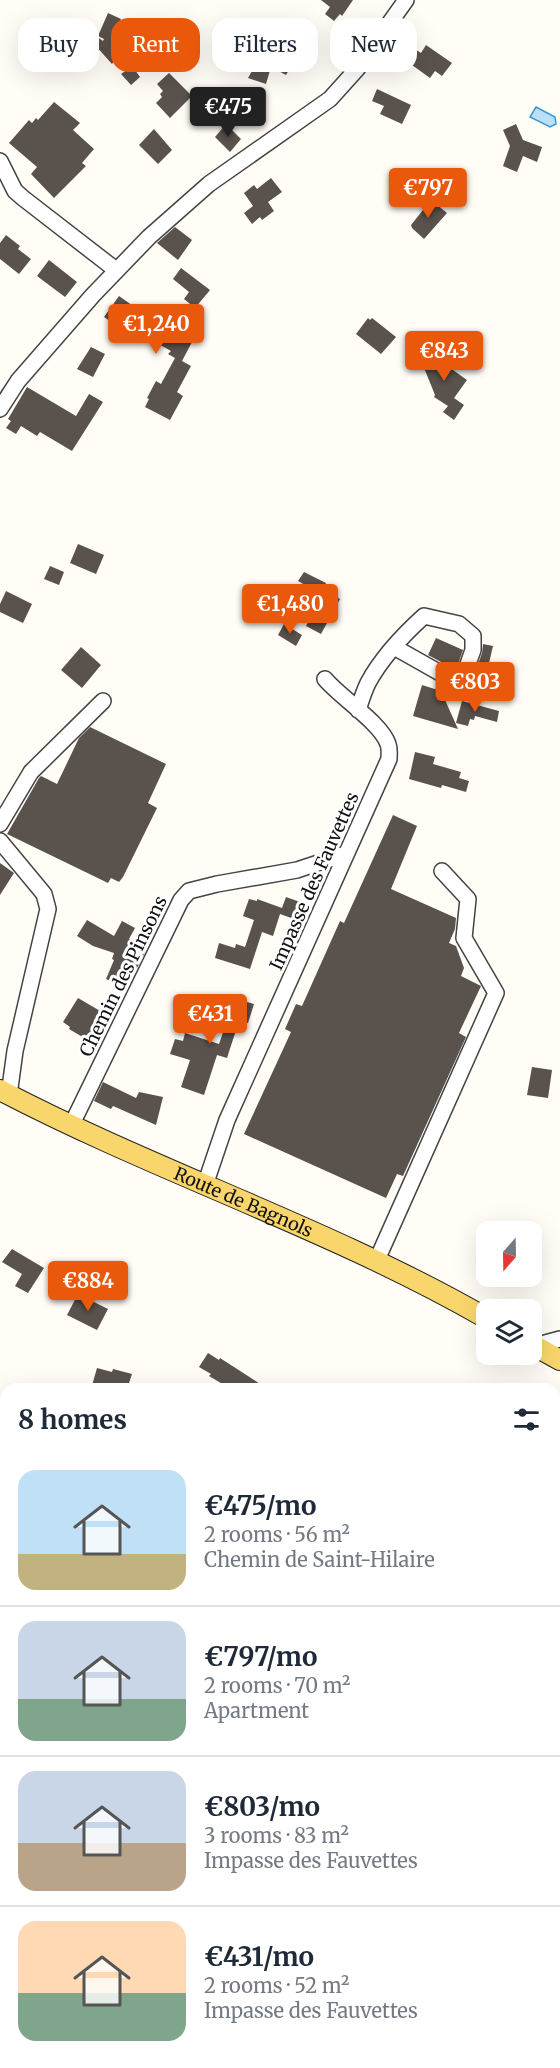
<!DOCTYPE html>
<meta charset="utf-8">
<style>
body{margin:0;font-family:Merriweather,serif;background:#f2f2f3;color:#1f2937;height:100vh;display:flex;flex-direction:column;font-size:22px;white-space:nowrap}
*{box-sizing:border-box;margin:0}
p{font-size:20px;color:#747a83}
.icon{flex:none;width:33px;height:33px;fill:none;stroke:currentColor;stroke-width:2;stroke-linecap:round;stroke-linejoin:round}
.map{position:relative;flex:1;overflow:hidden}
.panel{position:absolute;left:0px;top:1383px;width:561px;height:686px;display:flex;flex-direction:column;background:#fff;border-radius:18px 18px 0 0;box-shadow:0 6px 24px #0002}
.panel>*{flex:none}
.banner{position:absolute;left:18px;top:18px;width:525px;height:54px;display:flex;gap:12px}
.needle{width:39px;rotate:200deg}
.fabs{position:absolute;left:476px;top:1221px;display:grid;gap:12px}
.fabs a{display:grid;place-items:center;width:66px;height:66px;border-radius:12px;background:#fff;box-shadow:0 6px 24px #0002;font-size:30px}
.price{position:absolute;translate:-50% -51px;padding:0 14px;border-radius:6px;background:#ea580c;color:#fff;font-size:20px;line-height:39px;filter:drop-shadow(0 2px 3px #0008)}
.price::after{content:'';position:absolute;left:50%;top:36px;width:18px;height:14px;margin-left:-9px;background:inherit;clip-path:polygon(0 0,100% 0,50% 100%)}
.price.current{background:#222;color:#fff}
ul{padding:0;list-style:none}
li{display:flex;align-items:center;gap:18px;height:150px;padding:0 18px}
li+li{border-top:2px solid #e0e1e3}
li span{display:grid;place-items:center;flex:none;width:168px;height:120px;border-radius:18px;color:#555}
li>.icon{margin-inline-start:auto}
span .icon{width:72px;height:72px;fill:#fffc;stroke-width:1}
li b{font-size:26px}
h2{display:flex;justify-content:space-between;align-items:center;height:72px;padding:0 18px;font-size:26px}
.pill{padding:0 21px;border-radius:18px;background:#fff;box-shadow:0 6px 24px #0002;font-size:21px;line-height:54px}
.pill.current{background:#ea580c;color:#fff}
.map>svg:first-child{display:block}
.farmland{fill:#f6f3d4}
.water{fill:#b9e0f7;stroke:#3f96cf;stroke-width:1.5}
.building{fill:#5a524d}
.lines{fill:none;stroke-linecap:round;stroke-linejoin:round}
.minor-casing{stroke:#444;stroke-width:18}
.major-casing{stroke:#222;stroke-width:22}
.path{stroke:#333;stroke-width:2;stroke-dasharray:6 3;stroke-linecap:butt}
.minor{stroke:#fff;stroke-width:15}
.major{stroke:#f9d66b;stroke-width:20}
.labels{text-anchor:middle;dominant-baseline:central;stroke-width:6;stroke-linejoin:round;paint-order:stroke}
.street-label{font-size:18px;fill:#111;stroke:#fff}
</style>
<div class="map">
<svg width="560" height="2068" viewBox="0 0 560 2068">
<rect width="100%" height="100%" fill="#fffdf5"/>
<path class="farmland" d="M555,1880L557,1881V2068H8L6,2063L555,2062Z
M6,1919V2061L0,2039V1924Z"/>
<path class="water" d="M536,107L555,117L556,124L550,127L530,117Z"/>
<path class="building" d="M321,0H353L342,16L340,14L334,21L325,14L330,7Z
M108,13L121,19L115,32L137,48L134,53L119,46L116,50L119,53L112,64L86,35L90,32L103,41L104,39L98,36Z
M268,43L296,58L286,75L271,67L266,84L248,78Z
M426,45L452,63L442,76L435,71L430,78L405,60L413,48L421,53Z
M132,66L140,77L131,85L121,74Z
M169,73L192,96L170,118L156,103L162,97L160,94L163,91L157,84Z
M377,89L411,105L402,124L380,114L384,106L372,101Z
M54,102L80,123L73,130L94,149L82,163L86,166L54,198L31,174L37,167L9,143L29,120L32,123L36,118L38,120Z
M226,124L241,139L230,152L215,137Z
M516,124L523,140L542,147L537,162L523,156L517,172L503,166L510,146L503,130Z
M154,129L172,150L158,164L139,145Z
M271,178L282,192L268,202L274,211L262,220L260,217L252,224L244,213L253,206L244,193L254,185L257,189Z
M431,200L447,213L424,239L412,228L411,225Z
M175,227L192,240L178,260L157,243Z
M6,235L20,246L18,249L31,259L19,274L0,259V243Z
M49,260L77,282L65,297L37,276Z
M181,268L210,290L195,308L184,299L189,292L173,279Z
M119,296L143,313L142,315L192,342L182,361L191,366L177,392L183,396L170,420L145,407L149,399L147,398L156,381L161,384L175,358L168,354L171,351L132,329L129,334L104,317Z
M368,318L370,320L372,318L396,337L381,354L356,334Z
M91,347L105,354L93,377L77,369Z
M439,350L446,365L467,380L454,398L464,405L454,420L443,412L448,406L434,397L435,395L420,358Z
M27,387L76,416L89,394L103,402L72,451L40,432L37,436L21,426L16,434L6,428L11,421L8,419Z
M78,544L104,555L96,574L70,563Z
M50,566L64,572L59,585L44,579Z
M304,572L326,583L323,589L340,599L321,634L306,626L313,614L295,604L305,585L298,581Z
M6,591L32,604L23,623L0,612V604Z
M284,624L302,635L296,646L278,635Z
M436,638L463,650L456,670L428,655Z
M483,644L493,646L486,676L475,673L482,653Z
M81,647L101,665L82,688L61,670Z
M422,685L441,691L458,729L413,716Z
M462,701L499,711L497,722L475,716L474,720L470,719L468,726L456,723Z
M90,727L166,764L148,803L157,808L123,877L119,882L111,878L108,883L7,834L39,778L41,776L57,784L79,738Z
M415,752L435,757L433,764L461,772L459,778L469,781L466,792L442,785L441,788L409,779Z
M393,815L417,826L391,889L456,918L455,929L449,943L456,946L464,968L461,976L481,986L459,1033L466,1037L403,1176L397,1174L386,1198L244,1134L291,1032L285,1029L296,1004L302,1006L340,921L344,923Z
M0,863L14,873L0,895Z
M286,897L300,902L294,919L280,914L273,936L262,932L250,969L215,958L219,943L235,948L236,944L245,947L254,920L243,916L249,899L257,901V899L282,908Z
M87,920L114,936L122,921L135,928L129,939L133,941L130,947L145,952L136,970L126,965L118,984L106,979L114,960L112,959L114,953L93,946L77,936Z
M78,998L107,1015L91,1042L69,1029L70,1027L63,1022Z
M216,998L232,1002L233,998L254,1004L248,1023L239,1021L227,1058L217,1055L204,1095L181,1087L190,1060L170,1054L175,1039L183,1041L185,1033L219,1044L228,1018L212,1014Z
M532,1067L552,1070L548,1098L527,1095Z
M103,1082L136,1098L139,1092L163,1097L156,1125L113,1106L111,1109L94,1101Z
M12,1249L44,1268L28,1293L15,1286L22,1274L2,1262Z
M78,1294L108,1309L97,1330L67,1315Z
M208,1353L219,1360L220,1358L268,1389H231L209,1376L211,1374L199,1367Z
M97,1368L112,1372L113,1369L132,1374L127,1389H91Z"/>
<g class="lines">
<g class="minor-casing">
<path id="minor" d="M0,161L15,191L23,198L116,270
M0,409L18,381L93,295L149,237L209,184L330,99L357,69L406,0
M358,710C361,701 364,691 368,683C382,657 403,635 424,616L459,624L473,636V650L462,681L449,678L394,647
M0,824L31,772L103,701
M0,841L44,894L48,909L15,1051L9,1095
M71,1126L181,900L189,891L217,884L297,870L345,854
M205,1185L227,1120L389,759C389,754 390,749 388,744C381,723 341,698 325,679
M376,1262L496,993L464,938L468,899L442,871
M534,1346L560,1339
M555,1551L558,1571L555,1577
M555,1661L560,1660
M0,1663L6,1664"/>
</g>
<g class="major-casing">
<g id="major">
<path id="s1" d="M0,1090C159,1173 331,1229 486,1318"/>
<path d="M531,1344L560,1360"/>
</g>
</g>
<path class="path" d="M221,2062L231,2068"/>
<use href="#minor" class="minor"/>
<use href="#major" class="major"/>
</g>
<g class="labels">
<g class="street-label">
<text transform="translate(314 881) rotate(-66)">Impasse des Fauvettes</text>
<text transform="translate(123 976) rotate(-64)">Chemin des Pinsons</text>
<text stroke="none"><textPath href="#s1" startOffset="268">Route de Bagnols</textPath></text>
</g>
</g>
</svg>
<div class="fabs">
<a><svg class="needle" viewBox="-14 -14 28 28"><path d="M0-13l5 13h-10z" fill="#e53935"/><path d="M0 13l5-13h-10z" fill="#747a83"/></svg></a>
<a><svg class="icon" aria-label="layers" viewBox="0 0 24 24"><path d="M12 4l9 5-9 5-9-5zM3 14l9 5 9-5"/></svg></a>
</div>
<b class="price current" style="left:228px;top:138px">€475</b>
<b class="price" style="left:428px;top:219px">€797</b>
<b class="price" style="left:156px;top:355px">€1,240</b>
<b class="price" style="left:444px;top:382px">€843</b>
<b class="price" style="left:290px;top:635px">€1,480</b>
<b class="price" style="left:475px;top:713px">€803</b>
<b class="price" style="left:210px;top:1045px">€431</b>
<b class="price" style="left:88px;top:1312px">€884</b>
<div class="banner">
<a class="pill">Buy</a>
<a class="pill current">Rent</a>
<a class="pill">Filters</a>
<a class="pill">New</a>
</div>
<section class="panel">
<h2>8 homes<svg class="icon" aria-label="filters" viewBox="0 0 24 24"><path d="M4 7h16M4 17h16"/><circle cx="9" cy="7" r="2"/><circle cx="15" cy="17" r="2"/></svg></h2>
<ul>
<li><span style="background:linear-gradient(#bfe0f5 70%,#c2b280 0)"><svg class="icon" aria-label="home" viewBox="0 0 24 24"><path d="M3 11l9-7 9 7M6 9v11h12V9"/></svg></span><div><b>€475/mo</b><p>2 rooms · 56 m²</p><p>Chemin de Saint-Hilaire</p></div></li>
<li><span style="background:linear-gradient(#c9d6e8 65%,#7fa58c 0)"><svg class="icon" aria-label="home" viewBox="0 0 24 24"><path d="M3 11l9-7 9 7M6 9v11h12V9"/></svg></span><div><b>€797/mo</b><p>2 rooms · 70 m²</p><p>Apartment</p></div></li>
<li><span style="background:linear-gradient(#c9d6e8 60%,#b9a48a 0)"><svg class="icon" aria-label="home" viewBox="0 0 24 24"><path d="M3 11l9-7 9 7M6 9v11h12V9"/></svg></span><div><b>€803/mo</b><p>3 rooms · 83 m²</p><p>Impasse des Fauvettes</p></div></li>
<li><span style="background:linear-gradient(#ffd9b3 60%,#7fa58c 0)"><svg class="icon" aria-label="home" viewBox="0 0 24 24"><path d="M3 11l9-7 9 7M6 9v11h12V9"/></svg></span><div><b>€431/mo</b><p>2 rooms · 52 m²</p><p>Impasse des Fauvettes</p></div></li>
</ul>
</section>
</div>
